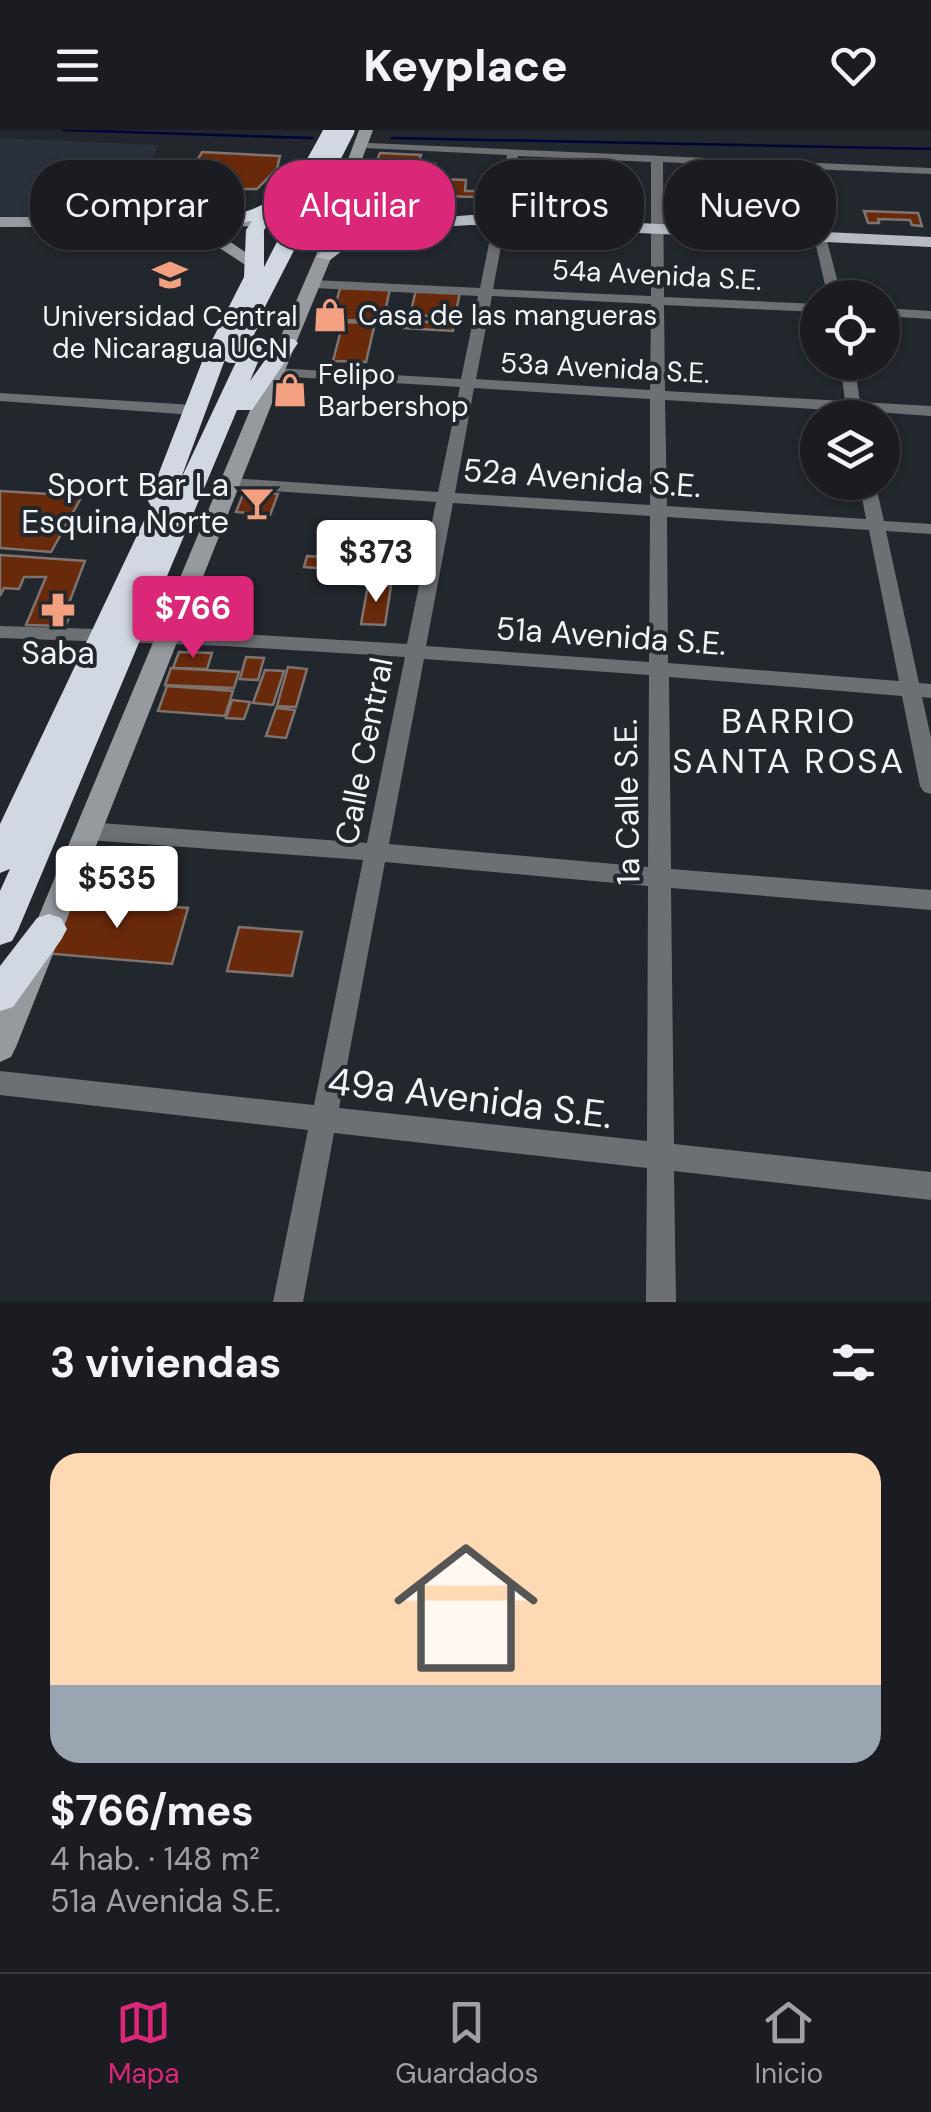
<!DOCTYPE html>
<html lang="es">
<meta charset="utf-8">
<style>
body{margin:0;font-family:"DM Sans",sans-serif;background:#27292f;color:#f1f3f6;height:100vh;display:flex;flex-direction:column;font-size:38px;white-space:nowrap}
*{box-sizing:border-box;margin:0}
p{font-size:32px;color:#9fa1a5}
.icon{flex:none;width:55px;height:55px;fill:none;stroke:currentColor;stroke-width:2;stroke-linecap:round;stroke-linejoin:round}
.map{position:relative;height:1172px;overflow:hidden}
.side{display:flex;flex-direction:column;background:#1a1c22;flex:1}
.side>*{flex:none}
.top-card{position:absolute;left:30px;top:30px;width:872px;height:90px;display:flex;gap:20px}
.tools{position:absolute;left:800px;top:150px;display:grid;gap:20px}
.tools a{display:grid;place-items:center;width:100px;height:100px;border-radius:50%;background:#1a1c22;box-shadow:0 2px 8px #0004,0 0 0 2px #383a40;font-size:50px}
.price{position:absolute;translate:-50% -85px;padding:0 22px;border-radius:10px;background:#fff;color:#222;font-size:32px;line-height:65px;filter:drop-shadow(0 2px 5px #0008)}
.price::after{content:'';position:absolute;left:50%;top:60px;width:30px;height:22px;margin-left:-15px;background:inherit;clip-path:polygon(0 0,100% 0,50% 100%)}
.price.active{background:#db2777;color:#fff}
ul{padding:0;list-style:none}
li{display:grid;align-content:center;gap:20px;height:530px;padding:0 50px}
li+li{border-top:2px solid #383a40}
li span{display:grid;place-items:center;height:310px;border-radius:30px;color:#555}
li>.icon{margin-inline-start:auto}
span .icon{width:180px;height:180px;fill:#fffc;stroke-width:1}
li b{font-size:42px}
h2{display:flex;justify-content:space-between;align-items:center;height:120px;padding:0 50px;font-size:42px}
.pill{padding:0 35px;border-radius:40px;background:#1a1c22;box-shadow:0 2px 8px #0004,0 0 0 2px #383a40;font-size:35px;line-height:90px}
.pill.active{background:#db2777;color:#fff}
header{display:flex;justify-content:space-between;align-items:center;height:130px;padding:0 50px;background:#1a1c22;font-size:45px;font-weight:800}
.dock{display:flex;justify-content:space-around;align-items:center;height:140px;border-top:2px solid #383a40;background:#1a1c22;font-size:28px;color:#9fa1a5}
.dock a{display:grid;justify-items:center;gap:5px}
.dock .active{color:#db2777}
.map>svg:first-child{display:block}
.built{fill:#29313c}
.lines{fill:none;stroke-linecap:round;stroke-linejoin:round}
.stream{stroke:#000436;stroke-width:2.5}
.building{fill:#69290b;stroke:#7d7470;stroke-width:2.5}
.street{fill:#6d7073;fill-rule:evenodd}
.secondary{fill:#969a9f;fill-rule:evenodd}
.primary{fill:#b6bac2;fill-rule:evenodd}
.highway{fill:#d2d8e1;fill-rule:evenodd}
.highway-bridge-far1{stroke:#d2d8e1;stroke-width:19}
.highway-bridge{stroke:#d2d8e1;stroke-width:24}
.labels{text-anchor:middle;dominant-baseline:central;stroke-width:8;stroke-linejoin:round;paint-order:stroke}
.far-street-label{font-size:28px;fill:#f1f4f9;stroke:#22262d}
.far-poi-label{font-size:28px;fill:#f1f4f9;stroke:#22262d;text-anchor:start}
.street-label{font-size:32px;fill:#f1f4f9;stroke:#22262d}
.poi-label{font-size:32px;fill:#f1f4f9;stroke:#22262d;text-anchor:end}
.neighbourhood-label{font-size:35px;letter-spacing:2.5px;fill:#f1f4f9;stroke:#22262d}
.near-street-label{font-size:38px;fill:#f1f4f9;stroke:#22262d}
</style>
<header><svg class="icon" aria-label="menu" viewBox="0 0 24 24"><path d="M4 6h16M4 12h16M4 18h16"/></svg>Keyplace<svg class="icon" aria-label="heart" viewBox="0 0 24 24"><path d="M12 20l-8-8c-3-5 5-10 8-4 3-6 11-1 8 4z"/></svg></header>
<div class="map">
<svg width="931" height="1172" viewBox="0 0 931 1172">
<rect width="100%" height="100%" fill="#22262d"/>
<path class="built" d="M0,8L159,15L120,85L0,86Z"/>
<g class="lines">
<path class="stream" d="M63,0L312,8
M392,8L931,19"/>
</g>
<path class="building" d="M202,22L280,26L277,39L257,59H220L213,69L175,68Z
M380,23L421,25L418,33L377,30Z
M377,31L435,34L432,44L373,41Z
M407,48L466,50L465,61H476V67L402,65Z
M665,70L715,76L717,86L669,84L664,81Z
M864,81L918,83L922,96L912,95L910,90L878,89L879,93H868Z
M340,158L390,159L383,191L332,190Z
M416,160L460,162L455,187L410,185Z
M406,191L454,193L453,201L404,198Z
M343,192L375,193L366,232L333,231Z
M0,361L82,366L51,422L0,418Z
M244,362L278,364L270,385L236,382Z
M0,425L85,431L64,486H70L65,496L26,495L46,447H24L19,459L4,458L0,466Z
M307,426L390,431L388,443L304,437Z
M337,442L370,444L367,455L334,452Z
M368,455L391,456L385,495L361,494Z
M179,522L212,523L207,539L173,538Z
M246,527L264,528L258,550L240,549Z
M288,537L307,539L296,577L277,576Z
M171,538L239,542L234,558L165,555Z
M265,540L284,541L273,575L253,573Z
M167,556L233,561L225,586L158,581Z
M232,570L250,572L244,589L226,588Z
M276,578L295,580L286,608L266,606Z
M64,769L188,778L172,834L42,823Z
M239,797L302,802L292,846L227,841Z"/>
<g class="lines">
<path class="street" d="M369,13L931,38V44L810,39L825,98L819,102L813,98L799,39L663,32L664,167L818,174V182L664,175L665,261L845,271L840,232H854L860,272L931,276V286L862,281V288H848L847,281L665,270L667,376L866,389L859,352H875L884,391L931,394V404L886,401L919,553L931,554V568L922,567L931,608V664L924,662L920,656L902,566L669,547L671,739L931,760V780L671,758L674,1014L931,1042V1070L674,1041L676,1172H646L647,1038L334,1003L303,1172H273L308,1000L0,965V941L314,975L363,730L88,710L80,707L77,701L80,695L88,692L367,713L405,527L225,516L0,508V496L225,503L407,514L436,372L230,358L222,353L230,348L438,362L460,257L276,246L269,242L276,238L461,249L478,166L314,158L307,154L314,150L480,158L507,25L365,18L364,16ZM518,26L651,32V166L493,159ZM492,166L651,174L650,260L476,249ZM474,258L650,269V375L455,363ZM453,373L650,386L649,532L426,516ZM667,387L869,400L899,551L668,533ZM424,529L649,545L648,737L389,714ZM385,732L648,756L647,1011L339,978Z
M820,103L826,107L842,168H828L814,107Z
M882,178L931,181V189L882,186Z
M0,263L194,275L202,280L194,285L0,271Z"/>
<path class="secondary" d="M359,0H373L352,56L355,86L336,116L296,213L16,917L11,927L0,932V879L278,213L320,116L333,96L0,97V87L339,86L338,56Z
M178,100L232,113L261,133L247,136L221,119L173,108V102Z"/>
<path class="primary" d="M344,57L371,69L430,76L437,80L430,84L368,77L339,64V58Z
M471,85L931,107V117L471,95L374,101L372,106L351,114L330,130L316,127L339,108L353,103L335,102V96Z"/>
<path class="highway" d="M323,0H339L303,63L275,84L264,100V147L227,224L180,351L244,215H260L263,220L250,251L280,209H294L298,213L252,280H237L18,800L12,811L0,815V761L10,739L0,743V694L151,376L148,371L205,224L244,147L246,100L252,91L205,98L196,93C206,85 220,86 234,84C284,75 301,41 323,0Z
M49,784L61,788L67,799L61,810L13,877L0,881V836L37,788Z"/>
<path class="highway-bridge-far1" d="M245,195L345,0"/>
<path class="highway-bridge" d="M232,221L247,192"/>
</g>
<defs>
<g id="university-bare" transform="scale(2.7)"><path d="M0-5L7-2L0 1L-7-2ZM-4 1L0 2.5L4 1V4Q0 6-4 4Z" fill="#f2a080" stroke="#22262d" stroke-width="2.5" paint-order="stroke"/></g>
<g id="shop-bare" transform="scale(2.7)"><path d="M-5-2.5h2.3a2.7 3.5 0 0 1 5.4 0H5L5.5 6h-11ZM-1.5-2.5h3a1.5 2.3 0 0 0-3 0Z" fill="#f2a080" stroke="#22262d" stroke-width="2.5" paint-order="stroke"/></g>
<g id="bar-bare" transform="scale(2.7)"><path d="M-6-5H6L.8 .8V4.5H3.5V6h-7V4.5H-.8V.8Z" fill="#f2a080" stroke="#22262d" stroke-width="2.5" paint-order="stroke"/></g>
<g id="pharmacy-bare" transform="scale(2.7)"><path d="M-2-6h4v4h4v4h-4v4h-4v-4h-4v-4h4Z" fill="#f2a080" stroke="#22262d" stroke-width="2.5" paint-order="stroke"/></g>
</defs>
<g fill-rule="evenodd">
<use href="#university-bare" x="170" y="145"/>
<use href="#shop-bare" x="330" y="185"/>
<use href="#shop-bare" x="290" y="260"/>
<use href="#bar-bare" x="257" y="373"/>
<use href="#pharmacy-bare" x="58" y="480"/>
</g>
<g class="labels">
<g class="far-street-label">
<text transform="translate(657 145) rotate(3)">54a Avenida S.E.</text>
<text transform="translate(605 238) rotate(3)">53a Avenida S.E.</text>
</g>
<g class="far-poi-label">
<text x="358" y="185">Casa de las mangueras</text>
<text x="170" y="186" text-anchor="middle">Universidad Central<tspan x="170" dy="32">de Nicaragua UCN</tspan></text>
<text x="318" y="244">Felipo<tspan x="318" dy="32">Barbershop</tspan></text>
</g>
<g class="street-label">
<text transform="translate(582 348) rotate(4)">52a Avenida S.E.</text>
<text transform="translate(611 506) rotate(4)">51a Avenida S.E.</text>
<text transform="translate(364 621) rotate(-79)">Calle Central</text>
<text transform="translate(627 672) rotate(-91)">1a Calle S.E.</text>
</g>
<g class="poi-label">
<text x="229" y="355">Sport Bar La<tspan x="229" dy="37">Esquina Norte</tspan></text>
<text x="58" y="523" text-anchor="middle">Saba</text>
</g>
<g class="neighbourhood-label">
<text x="789" y="591">BARRIO<tspan x="789" dy="40">SANTA ROSA</tspan></text>
</g>
<g class="near-street-label">
<text transform="translate(470 968) rotate(7)">49a Avenida S.E.</text>
</g>
</g>
</svg>
<div class="tools">
<a><svg class="icon" aria-label="locate" viewBox="0 0 24 24"><circle cx="12" cy="12" r="6"/><path d="M12 2v4M12 18v4M2 12h4M18 12h4"/></svg></a>
<a><svg class="icon" aria-label="layers" viewBox="0 0 24 24"><path d="M12 4l9 5-9 5-9-5zM3 14l9 5 9-5"/></svg></a>
</div>
<b class="price" style="left:376px;top:475px">$373</b>
<b class="price active" style="left:193px;top:531px">$766</b>
<b class="price" style="left:117px;top:801px">$535</b>
<div class="top-card">
<a class="pill">Comprar</a>
<a class="pill active">Alquilar</a>
<a class="pill">Filtros</a>
<a class="pill">Nuevo</a>
</div>
</div>
<section class="side">
<h2>3 viviendas<svg class="icon" aria-label="filters" viewBox="0 0 24 24"><path d="M4 7h16M4 17h16"/><circle cx="9" cy="7" r="2"/><circle cx="15" cy="17" r="2"/></svg></h2>
<ul>
<li><span style="background:linear-gradient(#ffd9b3 75%,#9aa5b1 0)"><svg class="icon" aria-label="home" viewBox="0 0 24 24"><path d="M3 11l9-7 9 7M6 9v11h12V9"/></svg></span><div><b>$766/mes</b><p>4 hab. · 148 m²</p><p>51a Avenida S.E.</p></div></li>
</ul>
</section>
<nav class="dock">
<a class="active"><svg class="icon" aria-label="map" viewBox="0 0 24 24"><path d="M3 6l6-2 6 2 6-2v14l-6 2-6-2-6 2zM9 4v14M15 6v14"/></svg>Mapa</a>
<a><svg class="icon" aria-label="saved" viewBox="0 0 24 24"><path d="M7 4h10v16l-5-4-5 4z"/></svg>Guardados</a>
<a><svg class="icon" aria-label="home" viewBox="0 0 24 24"><path d="M3 11l9-7 9 7M6 9v11h12V9"/></svg>Inicio</a>
</nav>
